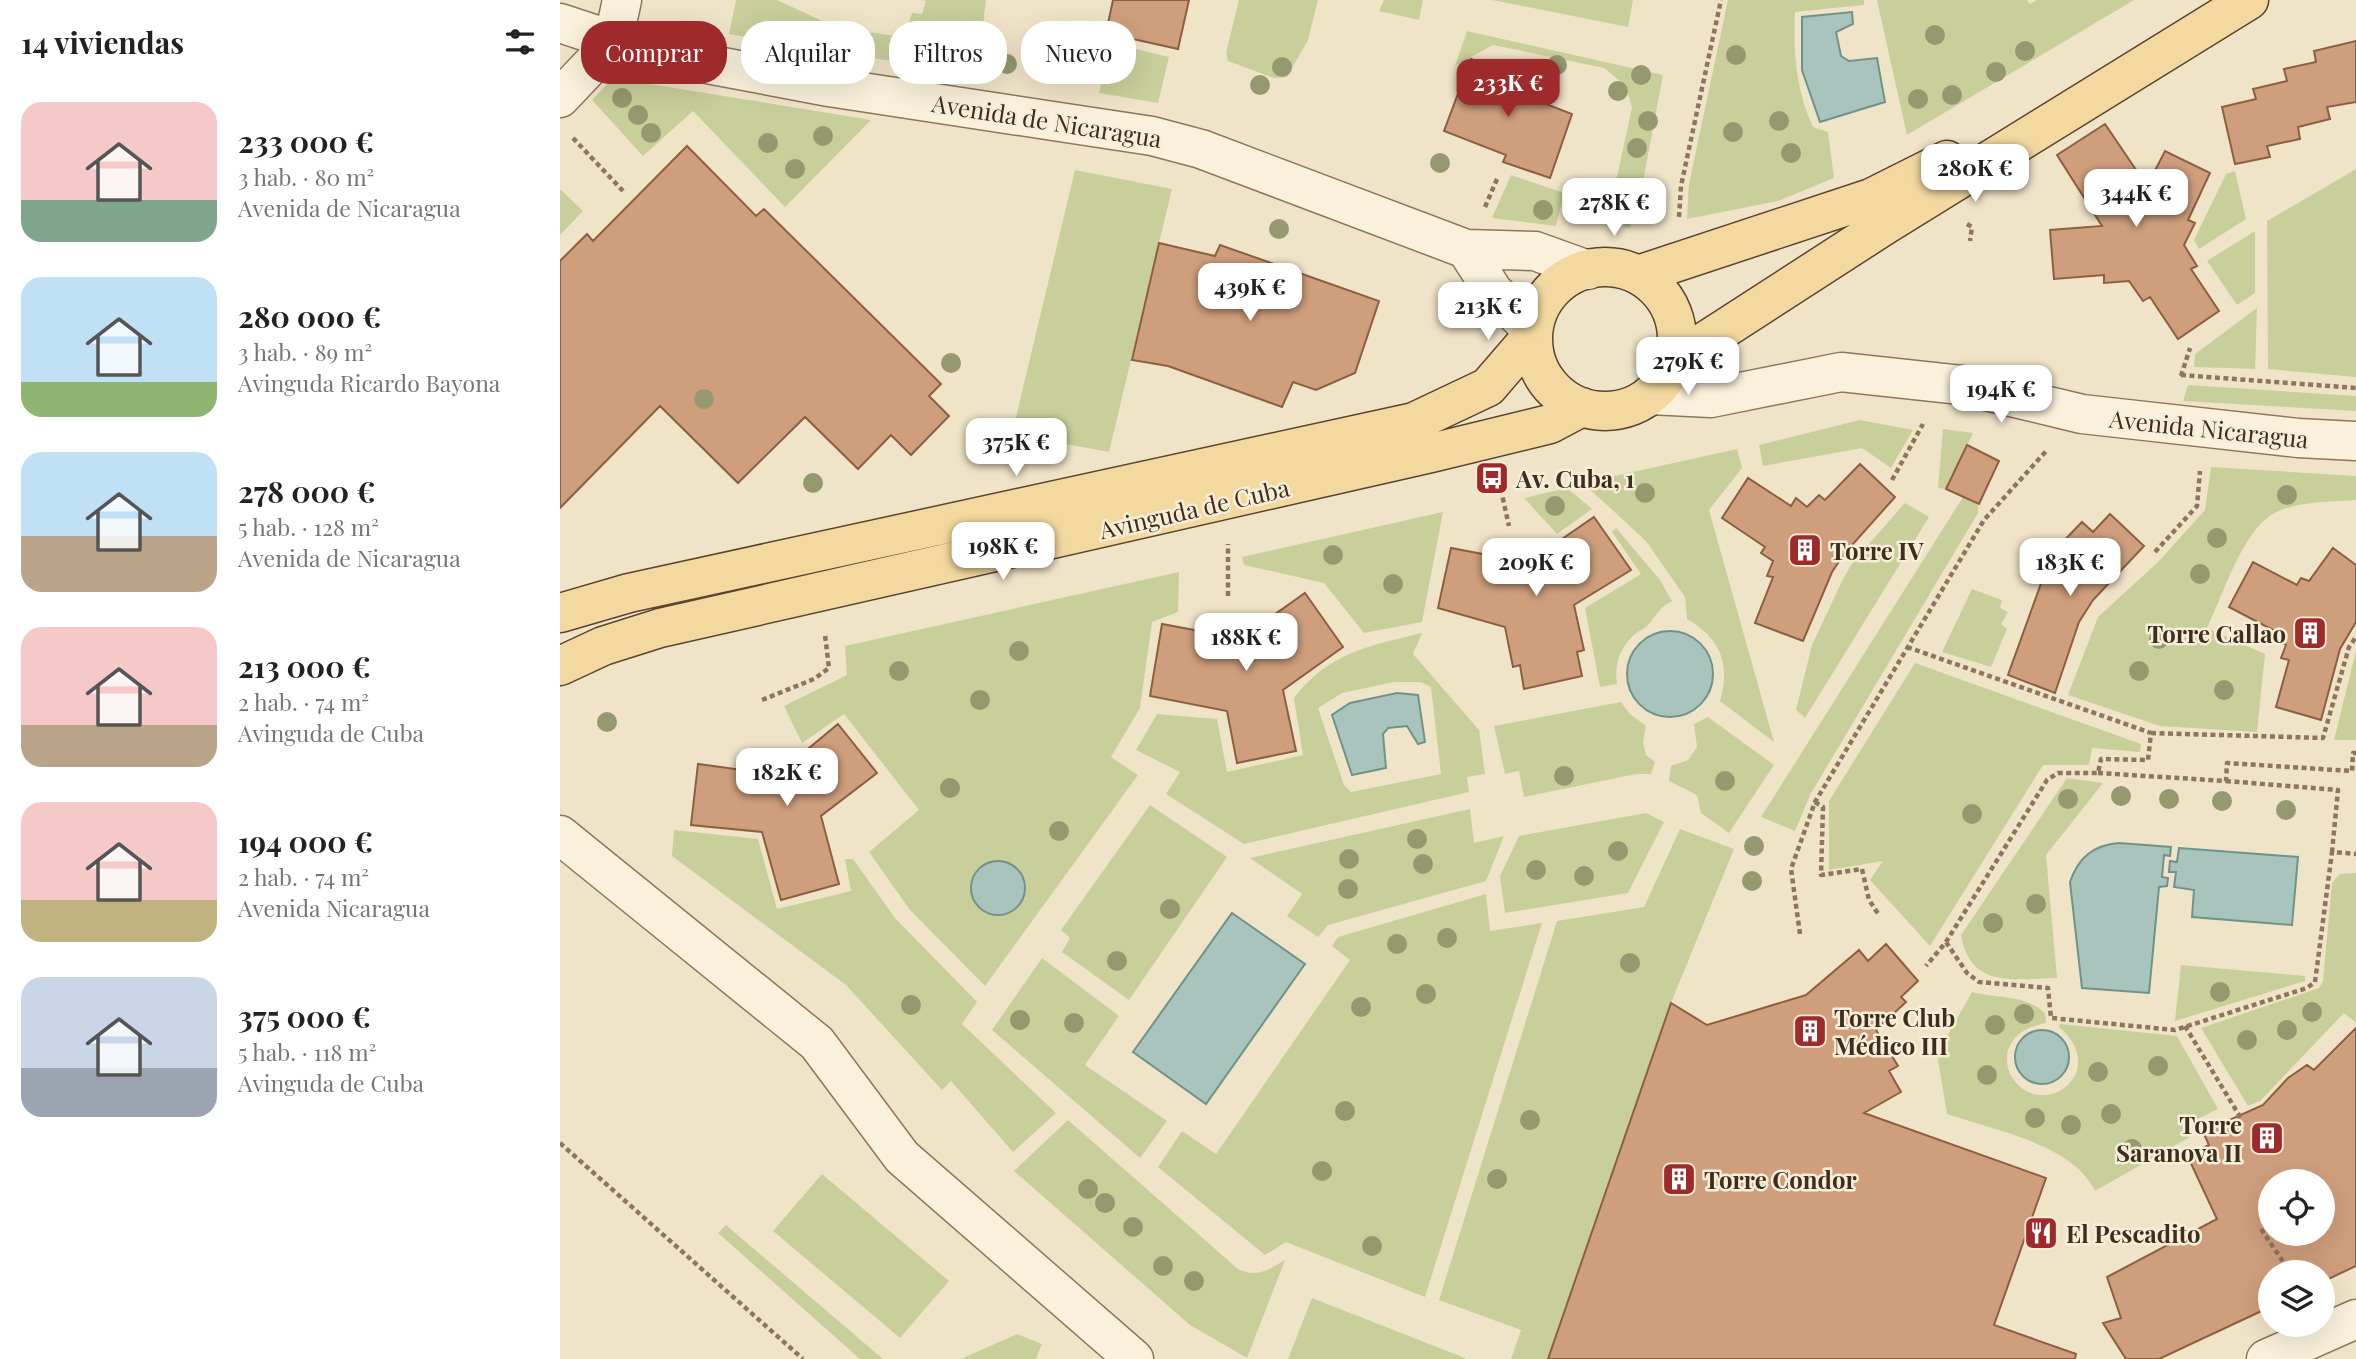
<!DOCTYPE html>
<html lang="es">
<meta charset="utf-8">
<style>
body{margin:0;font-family:"Playfair Display",serif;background:#f2f2f2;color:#222;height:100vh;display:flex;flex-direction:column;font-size:26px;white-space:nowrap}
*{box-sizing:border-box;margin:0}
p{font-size:23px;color:#767676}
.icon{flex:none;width:38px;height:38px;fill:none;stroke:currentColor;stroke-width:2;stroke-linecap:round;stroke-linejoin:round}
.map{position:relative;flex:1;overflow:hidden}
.panel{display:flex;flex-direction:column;background:#fff;width:560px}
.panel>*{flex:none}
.top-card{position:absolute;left:21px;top:21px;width:665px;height:63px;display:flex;gap:14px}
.fabs{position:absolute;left:1698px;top:1169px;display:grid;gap:14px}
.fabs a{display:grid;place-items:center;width:77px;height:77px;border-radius:50%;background:#fff;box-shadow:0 7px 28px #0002;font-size:35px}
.price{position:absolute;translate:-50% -60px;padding:0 16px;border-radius:14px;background:#fff;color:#222;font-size:23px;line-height:46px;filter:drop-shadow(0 2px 4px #0008)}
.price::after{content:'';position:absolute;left:50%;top:42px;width:21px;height:16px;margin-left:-10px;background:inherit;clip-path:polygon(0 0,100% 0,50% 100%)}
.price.active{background:#9e2a2b;color:#fff}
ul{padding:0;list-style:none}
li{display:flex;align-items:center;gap:21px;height:175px;padding:0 21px}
li span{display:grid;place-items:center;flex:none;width:196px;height:140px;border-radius:21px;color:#555}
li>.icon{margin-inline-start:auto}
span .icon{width:84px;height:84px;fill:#fffc;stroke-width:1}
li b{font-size:30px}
h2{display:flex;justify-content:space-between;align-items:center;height:84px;padding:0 21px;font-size:30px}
.chip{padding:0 24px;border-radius:28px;background:#fff;box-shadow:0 7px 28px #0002;font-size:24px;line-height:63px}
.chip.active{background:#9e2a2b;color:#fff}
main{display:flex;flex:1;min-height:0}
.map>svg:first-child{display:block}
.green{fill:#c9cf9b;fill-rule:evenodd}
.water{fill:#a9c4bc;stroke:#6f938a;stroke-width:2}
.building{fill:#cf9f7d;stroke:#8d5f41;stroke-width:2;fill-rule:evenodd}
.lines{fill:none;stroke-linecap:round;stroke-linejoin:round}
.minor-casing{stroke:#8d765c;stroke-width:41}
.major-casing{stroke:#5b4430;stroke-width:41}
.path{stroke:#8d765c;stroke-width:4.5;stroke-dasharray:5 3.5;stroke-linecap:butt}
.minor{stroke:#faf1dc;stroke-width:38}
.major{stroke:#f3d9a0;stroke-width:38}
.tree{fill:#96986f}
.labels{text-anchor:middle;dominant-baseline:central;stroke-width:5;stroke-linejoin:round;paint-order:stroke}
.street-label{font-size:24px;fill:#3d2e20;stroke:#f7eed8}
.poi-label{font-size:24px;font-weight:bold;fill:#3d2e20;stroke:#f7eed8;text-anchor:start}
</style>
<main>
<section class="panel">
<h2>14 viviendas<svg class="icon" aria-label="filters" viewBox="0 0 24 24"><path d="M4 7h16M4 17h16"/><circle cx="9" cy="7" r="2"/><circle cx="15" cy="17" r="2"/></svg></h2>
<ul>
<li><span style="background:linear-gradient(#f6c9c9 70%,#7fa58c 0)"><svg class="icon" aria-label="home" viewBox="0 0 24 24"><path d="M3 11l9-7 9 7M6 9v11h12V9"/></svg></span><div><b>233 000 €</b><p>3 hab. · 80 m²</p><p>Avenida de Nicaragua</p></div></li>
<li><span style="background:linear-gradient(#bfe0f5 75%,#8fb573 0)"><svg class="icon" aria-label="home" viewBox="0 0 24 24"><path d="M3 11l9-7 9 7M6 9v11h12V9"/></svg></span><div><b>280 000 €</b><p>3 hab. · 89 m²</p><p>Avinguda Ricardo Bayona</p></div></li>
<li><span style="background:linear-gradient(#bfe0f5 60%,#b9a48a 0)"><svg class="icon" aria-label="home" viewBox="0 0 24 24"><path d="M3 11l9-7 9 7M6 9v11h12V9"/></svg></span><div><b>278 000 €</b><p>5 hab. · 128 m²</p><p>Avenida de Nicaragua</p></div></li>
<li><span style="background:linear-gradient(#f6c9c9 70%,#b9a48a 0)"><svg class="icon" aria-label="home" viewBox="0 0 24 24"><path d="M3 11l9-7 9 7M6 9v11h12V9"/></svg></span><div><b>213 000 €</b><p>2 hab. · 74 m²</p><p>Avinguda de Cuba</p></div></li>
<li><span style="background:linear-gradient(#f6c9c9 70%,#c2b280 0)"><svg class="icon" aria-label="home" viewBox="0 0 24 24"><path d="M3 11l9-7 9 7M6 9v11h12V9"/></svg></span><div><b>194 000 €</b><p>2 hab. · 74 m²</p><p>Avenida Nicaragua</p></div></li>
<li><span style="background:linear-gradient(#c9d6e8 65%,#9aa5b1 0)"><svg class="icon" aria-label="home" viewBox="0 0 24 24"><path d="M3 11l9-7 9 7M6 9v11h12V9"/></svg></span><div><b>375 000 €</b><p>5 hab. · 118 m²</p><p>Avinguda de Cuba</p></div></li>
</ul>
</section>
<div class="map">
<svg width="1796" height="1359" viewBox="0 0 1796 1359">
<rect width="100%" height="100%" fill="#f0e4c8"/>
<path class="green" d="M176,0H217L271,25L264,50L169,34Z
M362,0H426L417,75L289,54L293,30L344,37L352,13L362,14L366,1Z
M679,0H758L748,40L727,77L714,78L668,61L666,53Z
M824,0H863L859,20L819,11Z
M932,0H1073L1068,27Z
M1168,0H1304V5L1235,12C1233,53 1236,90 1253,127L1268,132L1274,178L1218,201L1127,219L1129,184Z
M1317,0H1467L1470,4L1477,0H1574L1347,135Z
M907,31L1103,75L1082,187L1070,228L1064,227L1065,219L1048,217L1072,108L1066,86L1044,68L933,45L895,66Z
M551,43L609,57L598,103L539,93Z
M53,78L311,120L225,207L133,111L83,156L32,100Z
M1796,169V377L1708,369L1707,221Z
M515,170L612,189L549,452L452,434Z
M1675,171L1686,219L1639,249L1634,240L1666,174Z
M951,175L1004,193L996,226L932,218Z
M0,189L23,211L0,235Z
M1695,231V293L1677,305L1647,261Z
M1697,308L1695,369L1634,367L1635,354Z
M1628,385L1796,396V411L1623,401Z
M1300,420L1353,430L1331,468L1302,448L1203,466L1199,445Z
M1383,429L1413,433L1386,489L1378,488Z
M1177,449L1182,468L1149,510L1214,742L1160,701C1171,664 1160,638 1127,619L1125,597L1086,541L1023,483Z
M1651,467L1796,476V500C1770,502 1733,501 1711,515C1681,535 1663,595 1647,628L1705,654L1697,732L1600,726L1508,695L1538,617L1598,562L1645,510Z
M1007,488L1032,509L997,534L964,498Z
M1403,497L1418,504V513L1250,795L1235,831L1201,817Z
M1345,503L1369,517L1245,718L1236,710L1252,645L1283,579L1293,562Z
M883,512L862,622L804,633L764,583L684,565L682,557Z
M1056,528L1100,580L1112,601C1100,607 1097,614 1089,624C1085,629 1080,630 1075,634C1060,647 1054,665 1057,684L1040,687L1025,608L1081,574L1052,532Z
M619,572L618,612L592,622L580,708L551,757L578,775L425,986L350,910L309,852L359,810L284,714L242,743L224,706L287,675L285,646Z
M1412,589L1442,600L1440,608L1448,612L1441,624L1447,629L1431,667L1382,652Z
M862,633L853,654L919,730L925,774L907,777L909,792L684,844L606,794L620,772L576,750L597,714L657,719L667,772L743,755L734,698C769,652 809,646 862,633ZM834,682H860L871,687L881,774L791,792L784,785L758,708L782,693Z
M1796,651V740H1774Z
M1355,663L1581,744L1580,752L1532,748L1529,765H1483L1370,946L1310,880L1323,861L1269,870V801Z
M1061,702L1069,713L1086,726L1083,742L1086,755L1095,762L1091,774H1076L964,797L959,771L945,774L934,726Z
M1148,717L1214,765L1169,833L1141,813L1137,795L1109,781L1111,766L1128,760L1137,747L1134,724Z
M1507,778L1543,783L1486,855L1497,978C1454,979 1410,989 1401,935Z
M590,805L667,857L569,1000L502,952L510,938L501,930Z
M910,809L914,843L944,836L926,881L768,925L758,937L727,916L742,894L690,858Z
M1086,813L1104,822L1068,893L945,913L940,876L959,836Z
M1120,829L1174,849L1111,1003L988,1359H951L961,1330L879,1300L997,921L1084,907Z
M114,830L198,839L217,909L291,891L285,859H293L335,918L417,1002L402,1024L496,1113L453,1152L391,1081L382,1090L286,985L112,856Z
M1796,873V1023L1784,1013L1700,1101L1688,1106L1641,1028L1759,988L1763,981L1772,883L1780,874Z
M926,894L930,931L982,923L865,1297L726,1242L705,1255L598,1167L622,1131L656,1154L790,960L772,946L778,937Z
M482,958L559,1016L525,1065L607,1121L580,1158L432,1030Z
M1621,965L1745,976V981L1615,1021Z
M1412,992C1437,999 1465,994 1485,1013L1486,1023C1468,1027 1455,1032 1448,1050C1446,1058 1447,1069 1451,1076C1481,1124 1552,1072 1499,1027L1500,1024L1617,1036L1658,1109L1625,1125L1630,1137L1535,1191C1513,1144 1433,1130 1387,1114L1377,1054Z
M508,1120L678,1269C696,1278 708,1270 725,1260L687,1358L630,1325L454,1171Z
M262,1174L389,1281L340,1338L213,1231Z
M166,1225L323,1359H300L158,1233Z
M752,1298L905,1358V1359H728Z
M457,1334L482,1344L476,1359H401Z"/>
<path class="water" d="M1292,12L1293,24L1276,32L1281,56L1289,61L1317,58L1325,102L1260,122L1242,70V17Z
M1067 674a43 43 0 1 1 86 0a43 43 0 1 1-86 0Z
M837,693L858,695L865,742L858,744L847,726L828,728L823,734L826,768L792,775L772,715L790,703Z
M1559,843L1611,847L1610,856L1604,855L1602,877L1608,878L1607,886L1599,887L1589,993L1522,988L1510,882C1518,858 1533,845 1559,843Z
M1619,848L1738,857L1732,925L1632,917L1634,890L1614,887L1616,872H1609L1610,861L1617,862Z
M411 888a27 27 0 1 1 54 0a27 27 0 1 1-54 0Z
M672,913L745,964L646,1104L573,1052Z
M1455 1057a27 27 0 1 1 54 0a27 27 0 1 1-54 0Z"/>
<path class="building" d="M553,0H629L618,49L546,33Z
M1796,41V102L1767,107L1770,119L1738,127L1740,139L1707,146L1710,157L1675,164L1662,107L1696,99L1693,89L1727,81L1724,69L1756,62L1754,51Z
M911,59L978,85L973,99L1012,114L990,178L943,162L946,155L884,131Z
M1545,124L1587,186L1605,151L1650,173L1628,220L1635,223L1624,245L1637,266L1631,269L1659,311L1618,339L1590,297L1583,301L1569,281L1544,283V275L1494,279L1490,230L1542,226L1497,155Z
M127,146L196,216L204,209L381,384L369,396L389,416L351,455L331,435L298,469L245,417L178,483L100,406L0,508V261L27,234L33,241Z
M599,243L655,256L660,245L819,301L795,373L756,390L733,382L722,407L608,366L572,360Z
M1407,445L1439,461L1419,504L1386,489Z
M1300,464L1335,497L1284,554L1272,572L1243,641L1195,623L1213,577L1207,576L1213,561L1201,553L1205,547L1162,518L1188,478L1231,506L1236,498L1247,507L1259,495L1265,500Z
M1550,514L1584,546L1533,600L1519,622L1495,693L1448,675L1492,553L1522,522L1533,532Z
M1034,517L1071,570L1014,605L1024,650L1017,652L1022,676L964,689L960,665L953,667L945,627L878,608L891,548L949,559L983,552Z
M1773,548L1796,565V622L1780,649L1761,720L1716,707L1729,660L1721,658L1726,645L1710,636L1713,630L1669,607L1693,562L1737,585L1741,578L1749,581Z
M745,593L783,647L723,690L736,751L677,763L667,711L590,696L602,624L661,635L697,627Z
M278,724L317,773L261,816L279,884L221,900L202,832L131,825L138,764L197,772L231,763Z
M1326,944L1358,981L1341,997L1346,1002L1316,1030L1338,1066L1329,1071L1341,1092L1304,1113L1486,1178L1434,1325L1516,1354L1515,1359H988L1111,1003L1147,1025L1246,995L1299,950L1308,961Z
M1796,1028V1266L1762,1282V1272H1710V1307L1599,1359H1566L1543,1323L1561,1318L1547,1277L1657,1219L1627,1155L1649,1145L1643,1132L1703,1105L1728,1078L1747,1065L1754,1070ZM1710,1181H1762V1234H1710Z"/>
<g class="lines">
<g class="minor-casing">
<path id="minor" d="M0,23L94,54L269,87L592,136L641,149L906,249L975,251L1028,270
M53,42L62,0
M0,98L53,42
M906,249L933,291L973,331
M1090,395L1151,398L1281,372L1401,385L1522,414L1738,438L1796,441
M0,835L257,1043L342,1157L574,1359
M1706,1359L1796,1319"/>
</g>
<g class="major-casing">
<path id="major" d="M973 339a72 72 0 1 1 144 0a72 72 0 1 1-144 0Z
M1078,275L1311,198L1387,160
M1113,362L1325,225L1689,0
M0,613L69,593L854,422L928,387L972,336
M0,666L43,646L100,628L871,453L990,424L1022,407"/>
</g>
<path class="path" d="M278,45L283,27
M13,138L63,191
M925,207L937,179
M1119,217L1121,186L1161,0
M1407,224L1412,227L1410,241
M1621,375L1796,388
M1621,376L1630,348
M1332,480L1363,424
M939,481L949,526
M1595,552L1637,506L1640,471
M668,596V544
M1347,647L1591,733L1588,760L1541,759L1538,773H1498L1487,780L1386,942L1366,966
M202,700L254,679L269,668L265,635
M1591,733L1763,738L1789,647L1796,637
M1538,773L1666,781L1667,763L1792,771L1793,753H1796
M1666,781L1778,790L1772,852
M1255,802L1263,807L1261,875L1302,869L1309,900L1319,915
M1240,934L1231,869L1255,802L1424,520L1488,449
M1386,942L1407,973L1419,982L1488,988L1491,1018L1615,1030L1747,988L1755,982L1772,852L1796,854
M1625,1026L1682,1120
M0,1143L243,1359
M1701,1229L1730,1272"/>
<use href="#minor" class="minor"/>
<use href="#major" class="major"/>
</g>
<g class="tree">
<circle cx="1375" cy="35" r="10"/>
<circle cx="508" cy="44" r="10"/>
<circle cx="1465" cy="51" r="10"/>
<circle cx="1176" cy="55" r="10"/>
<circle cx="447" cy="64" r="10"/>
<circle cx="997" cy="65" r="10"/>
<circle cx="722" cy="67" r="10"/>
<circle cx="1436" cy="72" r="10"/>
<circle cx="1081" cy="75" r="10"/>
<circle cx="700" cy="85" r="10"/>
<circle cx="1058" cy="91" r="10"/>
<circle cx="1392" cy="95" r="10"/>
<circle cx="62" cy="98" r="10"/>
<circle cx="1358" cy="99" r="10"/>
<circle cx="78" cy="115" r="10"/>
<circle cx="1088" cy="121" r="10"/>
<circle cx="1219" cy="121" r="10"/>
<circle cx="1173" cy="132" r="10"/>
<circle cx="91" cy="133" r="10"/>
<circle cx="263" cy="136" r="10"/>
<circle cx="208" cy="143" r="10"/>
<circle cx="1077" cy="148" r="10"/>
<circle cx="1231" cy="153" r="10"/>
<circle cx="880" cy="163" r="10"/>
<circle cx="235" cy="169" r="10"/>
<circle cx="1042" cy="189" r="10"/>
<circle cx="1062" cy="200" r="10"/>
<circle cx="983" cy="210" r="10"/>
<circle cx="719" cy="229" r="10"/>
<circle cx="391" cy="363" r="10"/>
<circle cx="144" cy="399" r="10"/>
<circle cx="253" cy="483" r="10"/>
<circle cx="1085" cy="493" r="10"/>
<circle cx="1727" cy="495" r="10"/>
<circle cx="995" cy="506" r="10"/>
<circle cx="1657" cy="538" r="10"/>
<circle cx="773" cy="555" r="10"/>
<circle cx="1640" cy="574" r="10"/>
<circle cx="833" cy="584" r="10"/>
<circle cx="1599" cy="639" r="10"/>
<circle cx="459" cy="651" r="10"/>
<circle cx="339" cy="671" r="10"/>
<circle cx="1579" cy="671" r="10"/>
<circle cx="1664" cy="690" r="10"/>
<circle cx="420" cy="700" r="10"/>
<circle cx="47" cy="722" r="10"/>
<circle cx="1004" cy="776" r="10"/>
<circle cx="1165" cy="781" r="10"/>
<circle cx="390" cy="788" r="10"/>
<circle cx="1561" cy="796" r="10"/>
<circle cx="1508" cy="799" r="10"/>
<circle cx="1609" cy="799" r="10"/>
<circle cx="1662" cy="801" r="10"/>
<circle cx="1726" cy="810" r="10"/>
<circle cx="1412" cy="814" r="10"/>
<circle cx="499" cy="831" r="10"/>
<circle cx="857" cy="839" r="10"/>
<circle cx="1194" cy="846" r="10"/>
<circle cx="1058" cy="851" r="10"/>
<circle cx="789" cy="859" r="10"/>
<circle cx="863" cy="864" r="10"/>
<circle cx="976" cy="870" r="10"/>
<circle cx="1024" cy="876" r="10"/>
<circle cx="1192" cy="881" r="10"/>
<circle cx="788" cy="889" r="10"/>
<circle cx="1476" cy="904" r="10"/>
<circle cx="610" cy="909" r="10"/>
<circle cx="1433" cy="923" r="10"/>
<circle cx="887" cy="938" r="10"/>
<circle cx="837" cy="944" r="10"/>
<circle cx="557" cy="961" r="10"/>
<circle cx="1070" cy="963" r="10"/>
<circle cx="1660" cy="992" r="10"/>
<circle cx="866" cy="994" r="10"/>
<circle cx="351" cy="1005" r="10"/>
<circle cx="801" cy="1007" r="10"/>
<circle cx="1752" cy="1012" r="10"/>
<circle cx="1464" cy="1014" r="10"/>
<circle cx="460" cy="1020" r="10"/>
<circle cx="514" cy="1023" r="10"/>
<circle cx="1435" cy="1025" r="10"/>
<circle cx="1727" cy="1030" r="10"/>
<circle cx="1687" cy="1040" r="10"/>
<circle cx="1598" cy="1066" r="10"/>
<circle cx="1538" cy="1072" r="10"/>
<circle cx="1427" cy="1075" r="10"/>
<circle cx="785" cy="1111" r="10"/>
<circle cx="1551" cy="1114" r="10"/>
<circle cx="1475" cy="1118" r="10"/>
<circle cx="970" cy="1120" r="10"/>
<circle cx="1511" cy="1125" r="10"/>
<circle cx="1572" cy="1149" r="10"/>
<circle cx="762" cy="1171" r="10"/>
<circle cx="937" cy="1179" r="10"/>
<circle cx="528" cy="1189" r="10"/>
<circle cx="545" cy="1203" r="10"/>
<circle cx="573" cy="1227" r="10"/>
<circle cx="812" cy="1246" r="10"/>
<circle cx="603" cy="1266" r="10"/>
<circle cx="634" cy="1281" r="10"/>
</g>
<defs>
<g id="bus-square" transform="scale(1.75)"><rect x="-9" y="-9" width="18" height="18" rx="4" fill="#9e2a2b" stroke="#f7eed8"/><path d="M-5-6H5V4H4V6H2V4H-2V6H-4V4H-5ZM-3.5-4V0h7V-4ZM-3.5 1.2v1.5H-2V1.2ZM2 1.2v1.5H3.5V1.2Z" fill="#fff"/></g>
<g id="building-square" transform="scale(1.75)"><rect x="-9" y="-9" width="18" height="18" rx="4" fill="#9e2a2b" stroke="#f7eed8"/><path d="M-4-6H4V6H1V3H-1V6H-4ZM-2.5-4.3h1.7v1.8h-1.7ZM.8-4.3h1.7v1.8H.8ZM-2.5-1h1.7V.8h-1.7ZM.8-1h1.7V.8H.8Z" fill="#fff"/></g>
<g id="restaurant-square" transform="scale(1.75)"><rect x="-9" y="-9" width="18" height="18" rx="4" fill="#9e2a2b" stroke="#f7eed8"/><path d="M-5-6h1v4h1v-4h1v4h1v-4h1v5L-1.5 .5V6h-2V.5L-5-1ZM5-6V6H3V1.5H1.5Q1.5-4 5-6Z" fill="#fff"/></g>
</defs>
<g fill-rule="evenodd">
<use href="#bus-square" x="932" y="478"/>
<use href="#building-square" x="1245" y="550"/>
<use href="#building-square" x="1750" y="633"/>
<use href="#building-square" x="1250" y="1031"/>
<use href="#building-square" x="1707" y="1138"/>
<use href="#building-square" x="1119" y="1179"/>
<use href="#restaurant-square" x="1481" y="1233"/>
</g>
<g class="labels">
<g class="street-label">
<text transform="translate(487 120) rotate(9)">Avenida de Nicaragua</text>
<text transform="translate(1649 428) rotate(6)">Avenida Nicaragua</text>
<text transform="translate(634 508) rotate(-13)">Avinguda de Cuba</text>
</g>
<g class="poi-label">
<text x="956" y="478">Av. Cuba, 1</text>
<text x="1270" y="550">Torre IV</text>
<text x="1726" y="633" text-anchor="end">Torre Callao</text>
<text x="1274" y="1017">Torre Club<tspan x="1274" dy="28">Médico III</tspan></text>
<text x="1682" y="1124" text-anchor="end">Torre<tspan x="1682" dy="28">Saranova II</tspan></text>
<text x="1144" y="1179">Torre Condor</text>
<text x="1506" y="1233">El Pescadito</text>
</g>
</g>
</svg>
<div class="fabs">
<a><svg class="icon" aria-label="locate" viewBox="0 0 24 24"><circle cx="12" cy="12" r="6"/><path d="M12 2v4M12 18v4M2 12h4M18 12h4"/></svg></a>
<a><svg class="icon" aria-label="layers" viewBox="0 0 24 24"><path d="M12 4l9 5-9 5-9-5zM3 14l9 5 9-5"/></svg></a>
</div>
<b class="price active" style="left:948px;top:119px">233K €</b>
<b class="price" style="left:1415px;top:204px">280K €</b>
<b class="price" style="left:1576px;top:229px">344K €</b>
<b class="price" style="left:1054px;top:238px">278K €</b>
<b class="price" style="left:690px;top:323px">439K €</b>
<b class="price" style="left:928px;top:342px">213K €</b>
<b class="price" style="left:1128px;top:397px">279K €</b>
<b class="price" style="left:1441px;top:425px">194K €</b>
<b class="price" style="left:456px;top:478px">375K €</b>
<b class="price" style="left:443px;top:582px">198K €</b>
<b class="price" style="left:976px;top:598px">209K €</b>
<b class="price" style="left:1510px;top:598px">183K €</b>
<b class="price" style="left:686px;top:673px">188K €</b>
<b class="price" style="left:227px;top:808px">182K €</b>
<div class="top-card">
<a class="chip active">Comprar</a>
<a class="chip">Alquilar</a>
<a class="chip">Filtros</a>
<a class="chip">Nuevo</a>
</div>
</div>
</main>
